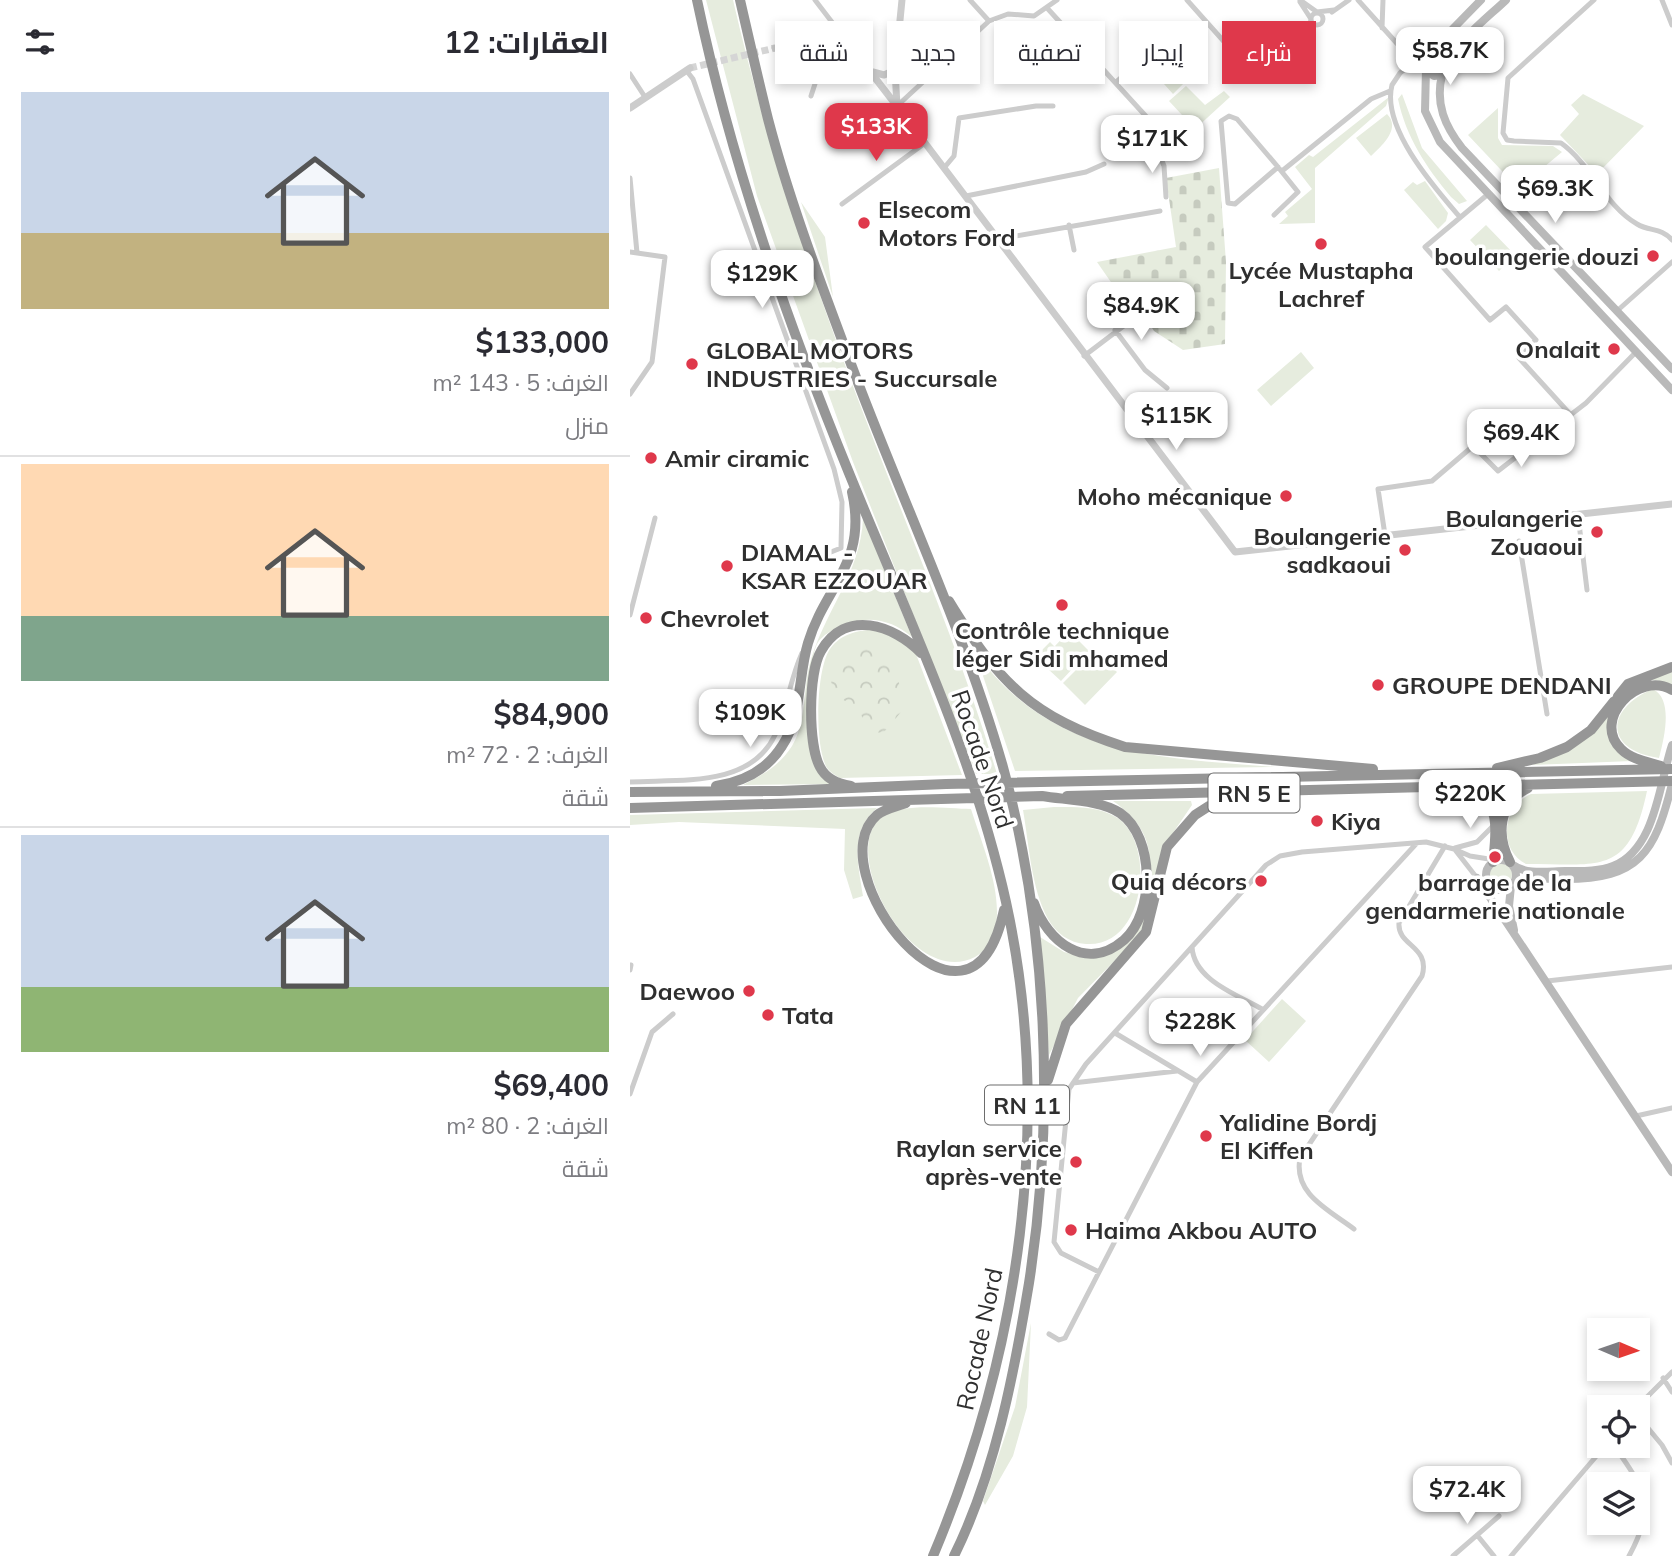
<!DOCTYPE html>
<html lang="ar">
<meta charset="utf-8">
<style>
body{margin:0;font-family:Mulish,Cairo,sans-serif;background:#f7f7f7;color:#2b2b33;direction:rtl;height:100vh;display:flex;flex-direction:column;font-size:26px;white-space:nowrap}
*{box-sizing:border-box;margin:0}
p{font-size:23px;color:#7c7c81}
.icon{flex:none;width:38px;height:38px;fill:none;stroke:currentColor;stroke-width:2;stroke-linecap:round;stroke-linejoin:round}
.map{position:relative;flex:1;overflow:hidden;direction:ltr}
.drawer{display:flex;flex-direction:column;background:#fff;width:630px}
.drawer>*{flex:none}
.top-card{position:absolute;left:21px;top:21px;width:665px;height:63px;direction:rtl;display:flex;gap:14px}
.needle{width:46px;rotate:92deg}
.tools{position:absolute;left:957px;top:1318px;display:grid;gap:14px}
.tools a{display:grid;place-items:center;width:63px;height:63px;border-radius:0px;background:#fff;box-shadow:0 4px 10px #0003;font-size:35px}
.price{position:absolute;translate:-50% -60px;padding:0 16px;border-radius:14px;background:#fff;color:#222;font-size:23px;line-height:46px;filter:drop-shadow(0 2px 4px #0008)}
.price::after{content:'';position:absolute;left:50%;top:42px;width:21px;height:16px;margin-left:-10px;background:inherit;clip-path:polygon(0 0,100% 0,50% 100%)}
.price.selected{background:#df384b;color:#fff}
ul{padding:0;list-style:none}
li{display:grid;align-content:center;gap:14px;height:371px;padding:0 21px}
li+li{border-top:2px solid #e1e1e2}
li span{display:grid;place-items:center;height:217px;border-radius:0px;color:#555}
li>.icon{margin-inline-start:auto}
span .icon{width:126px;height:126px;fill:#fffc;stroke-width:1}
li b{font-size:30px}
h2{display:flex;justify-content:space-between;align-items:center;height:84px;padding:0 21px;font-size:30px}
.pill{padding:0 24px;border-radius:0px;background:#fff;box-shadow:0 4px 10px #0003;font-size:24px;line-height:63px}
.pill.selected{background:#df384b;color:#fff}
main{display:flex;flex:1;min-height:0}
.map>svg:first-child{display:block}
.green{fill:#e6ecde}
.forest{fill:url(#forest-crowns)}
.cemetery{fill:url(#cemetery-stones)}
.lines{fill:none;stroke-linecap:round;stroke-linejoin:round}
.tertiary-tunnel{stroke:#d5d5d5;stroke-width:7;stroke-dasharray:7 3.5;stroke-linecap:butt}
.minor{stroke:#ccc;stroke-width:5}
.tertiary{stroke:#ccc;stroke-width:7}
.secondary{stroke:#b9b9b9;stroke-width:8}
.motorway{stroke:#969696;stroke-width:10}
.poi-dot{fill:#df384b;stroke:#fff;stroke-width:2.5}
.labels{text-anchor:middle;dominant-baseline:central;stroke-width:7;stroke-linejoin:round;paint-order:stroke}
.shield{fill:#fff;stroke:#6d6d6d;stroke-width:2}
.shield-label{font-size:23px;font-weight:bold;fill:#2f2f2f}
.poi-label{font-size:24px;font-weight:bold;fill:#2f2f2f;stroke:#fff;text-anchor:start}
.street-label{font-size:24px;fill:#2f2f2f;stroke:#fff}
</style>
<main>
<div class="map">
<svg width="1042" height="1556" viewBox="0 0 1042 1556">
<defs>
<pattern id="forest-crowns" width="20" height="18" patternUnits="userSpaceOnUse" patternTransform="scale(1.75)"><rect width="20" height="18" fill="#e6ecde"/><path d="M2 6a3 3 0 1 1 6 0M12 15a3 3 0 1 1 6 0" fill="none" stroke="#c6cbbf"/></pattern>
<pattern id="cemetery-stones" width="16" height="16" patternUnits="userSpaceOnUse" patternTransform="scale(1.75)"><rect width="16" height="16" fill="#e6ecde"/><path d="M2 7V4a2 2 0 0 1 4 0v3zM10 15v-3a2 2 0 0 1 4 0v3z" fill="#c6cbbf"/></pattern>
</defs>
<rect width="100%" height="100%" fill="#fff"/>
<path class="green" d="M76,0H103C133,130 174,255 221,381C270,512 327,640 367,774H346L223,462L127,196Z
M529,51L556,81L543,94L516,64Z
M556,86L575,105L594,91L600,97L565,129L539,101Z
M772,94L792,148L837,201L829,204L821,197C796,167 776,137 768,99Z
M953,94L1014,126L967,174L930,135L949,114L941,105Z
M759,97L756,106L685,168V223L649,224L658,216L655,212L682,189L665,167L679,155L683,157Z
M868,108V138L872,145L923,146L932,152L908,172L922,190L905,206L838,135Z
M757,114C771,128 753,145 741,156L726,138Z
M795,181L818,213L816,221L808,229L774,190L783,182L787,185Z
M171,202L195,237L203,297Z
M856,225L885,255L869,271L840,240Z
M671,352L684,368L641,406L627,390Z
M233,518L282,637C265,623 246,616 223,622C212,624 192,634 187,644C180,658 175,720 180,735C186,751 195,768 202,784L113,785C133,775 150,765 162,746C176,723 173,693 179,667C192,614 231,574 233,518Z
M250,629L263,634L286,654L332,775L210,778C205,775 200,772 197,768C184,746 186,669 200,649C212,632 231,630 250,629Z
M439,631L459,651L431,681L405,657L420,642L434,656L425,646Z
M465,651L487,672L455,705L433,683Z
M356,666C431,758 536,758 645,767L385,771L350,667Z
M1042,671V686C1005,664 968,711 982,746L1002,761L902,765C932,755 954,744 974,719C981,709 987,697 997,689C1010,678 1027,678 1042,671Z
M1023,689C1042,699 1036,732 1029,758C973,750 976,708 1023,689Z
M1017,791C999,876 971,864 896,864C867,849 873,806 901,794Z
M483,801H561L562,805L534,846L515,924L506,939L448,998L419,1055L410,937L434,952L449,956L495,943C516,888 543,843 483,801Z
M424,807C446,807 467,806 486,817C527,842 516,948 456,944C439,943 426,933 418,919C401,888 399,844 393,810Z
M247,808C219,832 228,863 233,896L223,899L214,870L215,829L49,822L0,825V815Z
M341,809C351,841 367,878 367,912C367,930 361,948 345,957C280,990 207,849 252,817C274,802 316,809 341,809Z
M860 874a11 11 0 1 1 22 0a11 11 0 1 1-22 0Z
M652,999L676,1021L639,1062L615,1040Z
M401,1323L397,1407L383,1456L355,1505L353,1501L385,1407Z"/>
<path class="forest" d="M232,643C266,645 271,683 272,711L254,732L244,733C234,726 235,721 229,711C224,703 213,702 207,695C190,672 214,653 232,643Z"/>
<path class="cemetery" d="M589,168L596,262L595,344L553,350L524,331L510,309L503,314L467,262L546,247L536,178Z"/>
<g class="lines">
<path class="tertiary-tunnel" d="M60,68L145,48"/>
<path class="minor" d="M185,0L208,30
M340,0L359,21
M557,0L622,73
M670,0L687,12L704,10
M728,0L780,58L796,65
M964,0L878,78L873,133L877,140L884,141L931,143C961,164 975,206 1007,224C1020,232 1031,227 1042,240
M1032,0L1042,25
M670,2L681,19L679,30
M418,9L523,124L529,145L521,152L504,157
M702,12L719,0
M681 19a6 6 0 1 1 12 0a6 6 0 1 1-12 0Z
M752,28L753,0
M771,46L792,53
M794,53L770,73L762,85C751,127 804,187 829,216
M56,70L63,79L204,469L212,502L211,548L196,554
M0,74L15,97
M486,82L531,42
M181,96L202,32
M267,106L359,21L378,14L404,16L427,0
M527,148L534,166L536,197
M314,168L324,156L329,118L406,106H423
M652,171L741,99L760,91
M0,178L7,253
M857,195L795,247L860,320L876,307L906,340L889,358L940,414
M336,196L456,172L474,164
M212,204L295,143
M644,215L668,192L648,167L607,119L599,116L591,121L598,203L605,204L648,167
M439,225L444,250
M369,239L530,211
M0,252L35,257L22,362L0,394
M988,310L1042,262
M485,330L515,370L537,388
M454,356L520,306
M948,515L957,590
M755,535L748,489L802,481L843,446L868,471L956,403L1006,352
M889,541L917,714
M0,615L25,518
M0,782C49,779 120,788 145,735C157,709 160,679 172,653
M825,848L847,842L863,826
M826,851L847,878L864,888
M562,947C564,980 606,994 632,1009
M0,970L1,965
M917,981L1042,967
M485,1033L567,1082
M443,1083L547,1071
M0,1094L22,1032L43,1014
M1006,1116L1042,1108
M724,1229C699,1210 663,1194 670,1158L792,976C801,946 767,946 769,923L815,846
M469,1272L431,1253L424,1242L439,1089L456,1064L636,865L650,856L672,852L796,842L824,849L840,856L865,860
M419,1334L429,1340L435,1338L567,1082L786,844
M1033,1378L1042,1392
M1007,1407L1042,1372
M1008,1416L1032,1445L1042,1463
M984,1446C1014,1487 1026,1507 999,1556
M847,1535L864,1556
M823,1556L869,1516
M881,1556L975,1446"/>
<path class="tertiary" d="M272,0L265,70L267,106L605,552L1042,504
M145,48L208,30L266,105
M243,72L254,75L265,70
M0,108L60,68"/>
<path class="secondary" d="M789,53L807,45
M801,56L808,54L817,60L818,69L812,75L804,76L798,72L796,62L807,45L851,0
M818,67C829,38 854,21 876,0
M796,69L795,111L810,142L1042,390
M812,75C805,104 815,126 832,148L1042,369
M856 875a15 15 0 1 1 30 0a15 15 0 1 1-30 0Z
M883,865C896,875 919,871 935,871C950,871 968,872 983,866C1026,849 1029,784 1042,745
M847,878L1042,1172
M882,885C898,877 916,879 935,879C1009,879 1025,853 1042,784
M881,886L879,906L884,930"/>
<path class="motorway" d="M67,0C101,162 157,321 219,473C276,613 343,753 376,902C424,1121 389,1352 303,1556
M110,0C119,39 128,79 138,119C161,207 195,294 227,380C276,509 335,634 373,767C418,931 425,1116 399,1283C384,1374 365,1473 324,1556
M319,601C369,683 401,717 495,747L743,769
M1031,766C1018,762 1002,760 991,749C961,720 1008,670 1042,690
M867,768L910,758L937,747L961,730L998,684L1042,667
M86,786C113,782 137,770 152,746C172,716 168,676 178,643C195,586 238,563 222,492
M221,786C208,784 196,779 190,767C178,745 178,673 191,651C215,608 264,625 291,653
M840,789C872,801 866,834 863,862
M0,792L150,791L316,784L1042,769
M437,796L1042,781
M276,803C268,806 254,809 247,815C185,869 340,1071 374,910
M0,808L412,796C436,800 471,800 490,813C525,837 525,913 494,940C456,973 417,941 404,903
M880,862C866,835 868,803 898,788
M418,1080L436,1024L516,932L537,847L565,815L579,806L613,797"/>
</g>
<g class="poi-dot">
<circle cx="234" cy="223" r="7"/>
<circle cx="691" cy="244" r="7"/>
<circle cx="1023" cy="256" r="7"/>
<circle cx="984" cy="349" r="7"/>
<circle cx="62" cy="364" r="7"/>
<circle cx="21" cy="458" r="7"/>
<circle cx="656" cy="496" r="7"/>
<circle cx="967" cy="532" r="7"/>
<circle cx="775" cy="550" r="7"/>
<circle cx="97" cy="566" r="7"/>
<circle cx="432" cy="605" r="7"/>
<circle cx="16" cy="618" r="7"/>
<circle cx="748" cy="685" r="7"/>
<circle cx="687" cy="821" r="7"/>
<circle cx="865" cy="857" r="7"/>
<circle cx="631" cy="881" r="7"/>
<circle cx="119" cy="991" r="7"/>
<circle cx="138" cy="1015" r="7"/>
<circle cx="576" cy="1136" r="7"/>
<circle cx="446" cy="1162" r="7"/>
<circle cx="441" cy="1230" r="7"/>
</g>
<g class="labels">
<g class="shield">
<rect x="578.5" y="773.5" width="91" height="39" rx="5"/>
<rect x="355" y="1085.5" width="84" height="39" rx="5"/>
</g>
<g class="shield-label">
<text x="624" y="793">RN 5 E</text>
<text x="397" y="1105">RN 11</text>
</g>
<g class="poi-label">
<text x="248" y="209">Elsecom<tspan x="248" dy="28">Motors Ford</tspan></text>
<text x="1009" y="256" text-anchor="end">boulangerie douzi</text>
<text x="691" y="270" text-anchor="middle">Lycée Mustapha<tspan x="691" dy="28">Lachref</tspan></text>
<text x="970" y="349" text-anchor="end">Onalait</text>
<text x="76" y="350">GLOBAL MOTORS<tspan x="76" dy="28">INDUSTRIES - Succursale</tspan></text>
<text x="35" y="458">Amir ciramic</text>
<text x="642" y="496" text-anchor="end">Moho mécanique</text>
<text x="953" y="518" text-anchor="end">Boulangerie<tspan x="953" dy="28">Zouaoui</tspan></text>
<text x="761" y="536" text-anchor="end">Boulangerie<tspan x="761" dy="28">sadkaoui</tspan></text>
<text x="111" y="552">DIAMAL -<tspan x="111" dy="28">KSAR EZZOUAR</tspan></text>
<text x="30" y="618">Chevrolet</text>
<text x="432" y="630" text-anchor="middle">Contrôle technique<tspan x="432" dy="28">léger Sidi mhamed</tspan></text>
<text x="762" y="685">GROUPE DENDANI</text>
<text x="701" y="821">Kiya</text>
<text x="617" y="881" text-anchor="end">Quiq décors</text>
<text x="865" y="882" text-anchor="middle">barrage de la<tspan x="865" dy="28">gendarmerie nationale</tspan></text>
<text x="105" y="991" text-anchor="end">Daewoo</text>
<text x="152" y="1015">Tata</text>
<text x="590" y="1122">Yalidine Bordj<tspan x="590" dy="28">El Kiffen</tspan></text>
<text x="432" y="1148" text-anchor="end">Raylan service<tspan x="432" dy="28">après-vente</tspan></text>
<text x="455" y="1230">Haima Akbou AUTO</text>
</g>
<g class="street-label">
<text transform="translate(353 759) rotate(71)">Rocade Nord</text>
<text transform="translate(349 1339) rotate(-78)">Rocade Nord</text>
</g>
</g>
</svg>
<div class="tools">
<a><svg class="needle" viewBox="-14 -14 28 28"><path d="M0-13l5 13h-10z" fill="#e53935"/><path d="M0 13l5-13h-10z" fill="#7c7c81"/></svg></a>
<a><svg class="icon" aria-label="locate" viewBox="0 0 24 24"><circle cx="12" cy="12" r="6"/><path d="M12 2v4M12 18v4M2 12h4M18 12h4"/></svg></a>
<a><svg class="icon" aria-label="layers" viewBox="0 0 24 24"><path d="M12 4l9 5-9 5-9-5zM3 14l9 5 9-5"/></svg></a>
</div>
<b class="price" style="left:820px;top:87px">$58.7K</b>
<b class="price selected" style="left:246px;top:163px">$133K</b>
<b class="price" style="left:522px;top:175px">$171K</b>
<b class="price" style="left:925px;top:225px">$69.3K</b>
<b class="price" style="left:132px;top:310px">$129K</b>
<b class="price" style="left:511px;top:342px">$84.9K</b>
<b class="price" style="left:546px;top:452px">$115K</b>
<b class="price" style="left:891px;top:469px">$69.4K</b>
<b class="price" style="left:120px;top:749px">$109K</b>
<b class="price" style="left:840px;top:830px">$220K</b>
<b class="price" style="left:570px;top:1058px">$228K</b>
<b class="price" style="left:837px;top:1526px">$72.4K</b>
<div class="top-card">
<a class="pill selected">شراء</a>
<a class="pill">إيجار</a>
<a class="pill">تصفية</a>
<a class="pill">جديد</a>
<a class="pill">شقة</a>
</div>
</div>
<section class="drawer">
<h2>العقارات: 12<svg class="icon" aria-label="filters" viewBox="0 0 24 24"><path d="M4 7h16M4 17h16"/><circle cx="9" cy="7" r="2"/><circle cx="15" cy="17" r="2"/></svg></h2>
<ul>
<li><span style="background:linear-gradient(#c9d6e8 65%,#c2b280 0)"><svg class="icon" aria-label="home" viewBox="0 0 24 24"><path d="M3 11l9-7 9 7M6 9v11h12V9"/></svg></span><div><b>$133,000</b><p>الغرف: 5 · 143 m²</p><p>منزل</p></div></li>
<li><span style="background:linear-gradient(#ffd9b3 70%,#7fa58c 0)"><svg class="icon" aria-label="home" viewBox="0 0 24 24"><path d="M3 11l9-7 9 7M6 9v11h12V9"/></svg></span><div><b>$84,900</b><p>الغرف: 2 · 72 m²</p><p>شقة</p></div></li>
<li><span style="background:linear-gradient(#c9d6e8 70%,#8fb573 0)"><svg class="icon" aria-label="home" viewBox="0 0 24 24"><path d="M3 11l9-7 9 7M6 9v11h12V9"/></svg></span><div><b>$69,400</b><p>الغرف: 2 · 80 m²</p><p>شقة</p></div></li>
</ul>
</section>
</main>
